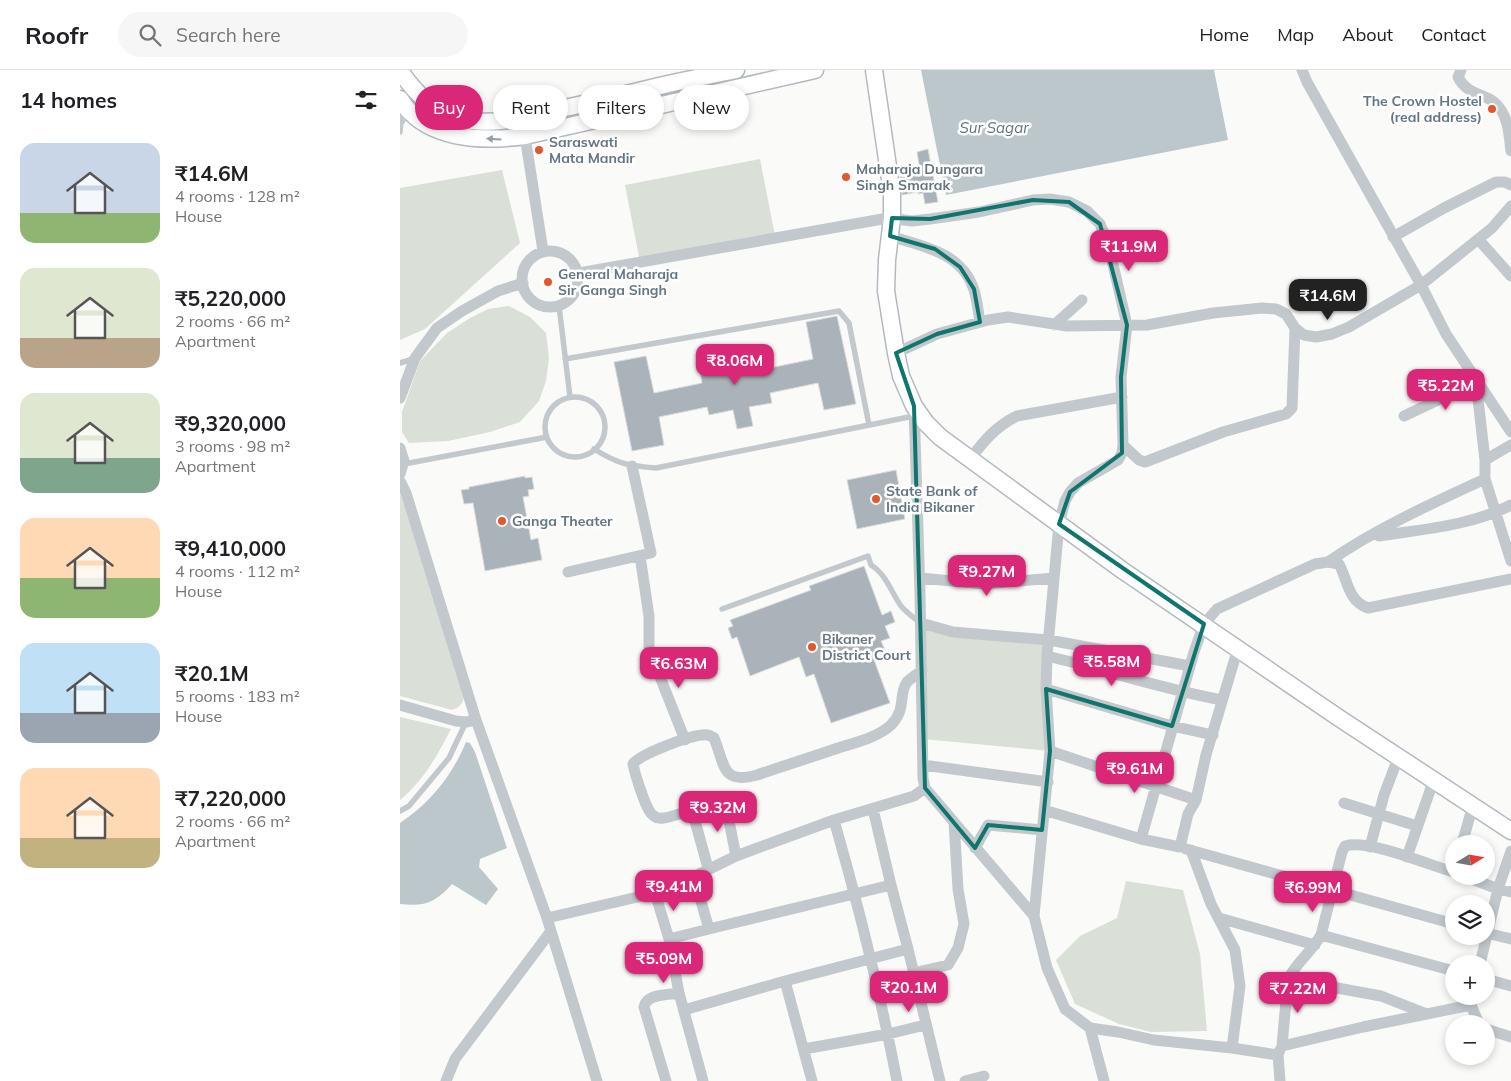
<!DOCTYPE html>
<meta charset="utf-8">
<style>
body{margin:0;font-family:Mulish,sans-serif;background:#f6f6f6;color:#202124;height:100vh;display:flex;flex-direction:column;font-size:19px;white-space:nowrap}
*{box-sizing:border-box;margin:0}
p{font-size:16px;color:#757577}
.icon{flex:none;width:28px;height:28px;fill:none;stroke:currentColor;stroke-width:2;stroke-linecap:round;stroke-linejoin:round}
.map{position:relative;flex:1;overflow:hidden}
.side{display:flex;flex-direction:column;background:#fff;width:400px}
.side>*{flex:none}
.hud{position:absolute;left:15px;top:15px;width:475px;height:45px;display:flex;gap:10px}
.needle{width:32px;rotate:79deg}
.tools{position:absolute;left:1045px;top:765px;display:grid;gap:10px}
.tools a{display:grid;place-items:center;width:50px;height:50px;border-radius:50%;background:#fff;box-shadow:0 2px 8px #0003;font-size:25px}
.price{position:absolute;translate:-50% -42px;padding:0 11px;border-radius:10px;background:#db2777;color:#fff;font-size:16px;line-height:32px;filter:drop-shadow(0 1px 2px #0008)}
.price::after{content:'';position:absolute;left:50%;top:30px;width:15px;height:11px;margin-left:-8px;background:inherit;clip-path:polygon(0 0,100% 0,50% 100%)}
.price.current{background:#222;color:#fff}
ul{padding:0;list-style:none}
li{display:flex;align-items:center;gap:15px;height:125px;padding:0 20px}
li span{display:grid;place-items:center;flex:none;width:140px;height:100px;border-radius:15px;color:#555}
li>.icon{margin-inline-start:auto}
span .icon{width:60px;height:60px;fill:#fffc;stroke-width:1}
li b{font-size:21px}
h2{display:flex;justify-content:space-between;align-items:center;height:60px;padding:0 20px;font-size:21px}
.pill{padding:0 18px;border-radius:22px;background:#fff;box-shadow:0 2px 8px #0003;font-size:18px;line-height:45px}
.pill.current{background:#db2777;color:#fff}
header{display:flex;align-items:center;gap:30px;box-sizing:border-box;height:70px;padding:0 25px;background:#fff;border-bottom:1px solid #e0e0e0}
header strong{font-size:24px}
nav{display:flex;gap:28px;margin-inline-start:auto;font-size:18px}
.search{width:350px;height:45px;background:#f6f6f6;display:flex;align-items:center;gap:12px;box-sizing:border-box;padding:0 18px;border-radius:28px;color:#757577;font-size:19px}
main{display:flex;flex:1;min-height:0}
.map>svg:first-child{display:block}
.green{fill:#dadfd7}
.water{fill:#bbc7cb}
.building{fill:#aab3b9;stroke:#dcdcda}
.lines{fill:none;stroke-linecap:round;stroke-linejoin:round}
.secondary-casing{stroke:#b3babf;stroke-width:19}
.lane{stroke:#c3c8cc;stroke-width:5.5}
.street{stroke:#c3c8cc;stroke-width:11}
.secondary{stroke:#fff;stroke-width:16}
.oneway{fill:#939fa8}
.marked{fill:none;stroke:#0f766e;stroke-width:4;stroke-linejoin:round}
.poi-dot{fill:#e4572e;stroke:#fff;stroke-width:2}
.labels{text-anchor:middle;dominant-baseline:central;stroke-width:5;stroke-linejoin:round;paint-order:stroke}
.poi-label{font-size:14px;font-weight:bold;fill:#657683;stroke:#fff;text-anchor:start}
.water-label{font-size:15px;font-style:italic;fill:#60757c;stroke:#fff}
</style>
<header>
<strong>Roofr</strong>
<div class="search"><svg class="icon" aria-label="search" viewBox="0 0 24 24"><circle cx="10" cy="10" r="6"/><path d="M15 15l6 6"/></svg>Search here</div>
<nav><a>Home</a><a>Map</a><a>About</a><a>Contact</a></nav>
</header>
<main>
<section class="side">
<h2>14 homes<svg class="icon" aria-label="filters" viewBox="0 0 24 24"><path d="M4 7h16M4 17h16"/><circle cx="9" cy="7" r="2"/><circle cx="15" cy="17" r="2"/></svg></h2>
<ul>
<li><span style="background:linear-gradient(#c9d6e8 70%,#8fb573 0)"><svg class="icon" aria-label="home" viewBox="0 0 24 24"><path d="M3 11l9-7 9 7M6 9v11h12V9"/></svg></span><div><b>₹14.6M</b><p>4 rooms · 128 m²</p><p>House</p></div></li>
<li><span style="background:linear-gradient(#dfe7d0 70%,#b9a48a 0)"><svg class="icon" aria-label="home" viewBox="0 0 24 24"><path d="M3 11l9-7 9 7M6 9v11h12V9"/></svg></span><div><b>₹5,220,000</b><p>2 rooms · 66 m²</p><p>Apartment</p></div></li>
<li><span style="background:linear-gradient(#dfe7d0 65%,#7fa58c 0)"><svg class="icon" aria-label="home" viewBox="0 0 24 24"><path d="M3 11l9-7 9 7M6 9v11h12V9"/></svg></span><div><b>₹9,320,000</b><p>3 rooms · 98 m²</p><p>Apartment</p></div></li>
<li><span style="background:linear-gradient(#ffd9b3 60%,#8fb573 0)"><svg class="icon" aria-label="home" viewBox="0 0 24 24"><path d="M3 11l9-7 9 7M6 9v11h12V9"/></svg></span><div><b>₹9,410,000</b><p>4 rooms · 112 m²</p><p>House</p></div></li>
<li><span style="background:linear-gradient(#bfe0f5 70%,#9aa5b1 0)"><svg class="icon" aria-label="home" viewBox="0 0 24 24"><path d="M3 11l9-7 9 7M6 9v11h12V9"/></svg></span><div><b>₹20.1M</b><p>5 rooms · 183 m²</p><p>House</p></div></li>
<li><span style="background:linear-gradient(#ffd9b3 70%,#c2b280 0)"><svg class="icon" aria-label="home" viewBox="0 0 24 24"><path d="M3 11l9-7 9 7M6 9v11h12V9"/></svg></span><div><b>₹7,220,000</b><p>2 rooms · 66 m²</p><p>Apartment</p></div></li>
</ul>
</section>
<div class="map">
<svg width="1111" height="1011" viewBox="0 0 1111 1011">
<rect width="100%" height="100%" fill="#fafaf8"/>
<path class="green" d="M360,89L375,166L240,192L225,115Z
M102,100L120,173L25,259L0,270V118Z
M109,236L130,247L146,263L149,288L146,311L139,331L120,352L90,362L48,371L9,373L2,362V342L20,291L47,263L70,248L88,239Z
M0,423L64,625C64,633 59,638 52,640L0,626Z
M521,553L649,570L650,681L523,669Z
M0,647L51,659C37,686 24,710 0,730Z
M726,811L783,820L800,884L807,961L751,962L719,954L675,934L656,890L680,866L717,848Z"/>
<path class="water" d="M521,0H814L828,70L546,125Z
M66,672L70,673L75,682L107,778L80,789L79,797L98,819L86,835L52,814C36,832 25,837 0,834V753C30,733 52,706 66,672Z"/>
<path class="building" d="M528,79L538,132L525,134L523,123L518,124V122L502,125L500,107L513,104V102L520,100L517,82Z
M437,246L456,334L424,340L418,313L370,323L372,333L349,337L353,356L337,359L333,340L309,345L307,337L259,347L264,375L232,381L214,292L246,286L254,323L302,313L299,296L362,283L365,299L413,289L406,252Z
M496,400L505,449L457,459L447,410Z
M125,406V408L132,407L134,419L128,420L129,426L123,427L131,470L138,468L142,490L85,501L73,433L64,434L61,420L69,419V417Z
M464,496L482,545L491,541L495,552L485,556L490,568L481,571L486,582L473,587L490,633L431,653L414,604L406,607L399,587L350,606L337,567L332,569L328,558L333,556L330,550L411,520L409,516Z"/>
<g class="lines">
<g class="secondary-casing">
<path id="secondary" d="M474,0L492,124V148L487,190L486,221L496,283L501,306L514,336L526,353L540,367L722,500L939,648L1111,761
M0,1C15,22 32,41 58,48C88,57 122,48 151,41C185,34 218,26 251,18C279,11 308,6 336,0
M0,29C25,70 81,72 125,66L415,0"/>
</g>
<path class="lane" d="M0,62L1,50
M159,236L170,327
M165,289L439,241L449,253L469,355
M0,293L13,289
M145 357a30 30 0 1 1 60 0a30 30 0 1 1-60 0Z
M194,379C218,394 229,396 256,398L514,346
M4,394L147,367
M322,539L468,486L471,495C486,504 491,522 501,536C506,542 513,547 519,552
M0,741L9,736L49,688L66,652"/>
<path class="street" d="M902,0L907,12L1021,215L1046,264L1111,362
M1061,0L1058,7C1068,27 1088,23 1098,36C1109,49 1109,66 1111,81
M124,47L125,66L143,181
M0,50L5,37
M490,166C522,176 560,182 573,217C577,227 578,241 580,252
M993,167L1044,138L1096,112H1105L1111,115
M1078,169L1111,206
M122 209a28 28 0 1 1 56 0a28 28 0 1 1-56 0Z
M179,203L488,148L512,151L530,149L579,142L633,130L650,129L669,132L687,141L700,154L708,173L727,255L721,307L723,375L722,383L718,390L678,413L670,422L665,431L659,454L647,586L646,619L650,681L634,846L647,898L665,939L690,958L718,962L754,970L832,978L840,916L835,880L811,834L791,780
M654,255L682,230
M496,283L537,264L588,250L608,247L667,256L747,255L813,243L862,238L876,239L886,244L895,258L904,265L916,267L932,264L949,257L1021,215L1092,158L1111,136
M0,328L15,288L37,258L62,241L98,221L123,213
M514,336L520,523L523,708L525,718L634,846
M1004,346L1076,312L1085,390
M723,375L739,390L745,392L823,362L886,344L892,338L895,258
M0,378L4,391L0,404
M570,389C584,371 596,356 617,346L722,327
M1085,409L1111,491
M0,411L6,423L76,650L147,848L197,1011
M979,466C1024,459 1070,456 1111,435
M240,486L249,546V579L285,670
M928,492C975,459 1033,433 1085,409V390L1111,375
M168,502L251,483L232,396
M520,508L584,514L654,508
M521,553L553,562L649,570L790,596
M647,586C706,600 762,619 822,630
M646,619L772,656L813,665
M0,635L56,651L66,652L76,650
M523,695L648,712
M796,730L806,685L838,578
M944,733L1017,756
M326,736L336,786
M473,739L491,815
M644,740L741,769L780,777L788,744L796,730L650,681
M434,750C459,837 480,923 497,1011
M741,769L794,582L804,554L817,539L915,494L928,492L939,494C948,511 948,531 968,538L1111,509
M1062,774L1073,735
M970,777L984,725L998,688
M575,778L588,755L642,760
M786,779L1054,854
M1007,787L1034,709
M308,798L295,751C283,735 274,750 259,748C256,748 252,745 250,742C244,733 235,704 233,694C240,684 289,666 302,665C307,664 310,665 314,668C325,694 321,715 357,705C383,696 409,688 435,679C453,673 477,668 491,655C507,639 498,624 507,612C511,608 518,604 522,600
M1064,806L1098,819L1111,822
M294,807L309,859L491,815L508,879
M255,823L269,869
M147,848L255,823L281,813L336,786L434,750L514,726L525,718
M819,848L915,875
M1086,863L1111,869
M921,865L1054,901
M1080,894L1098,819L1111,781
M513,903L548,895L558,878L564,854L558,819L554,752
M888,909C897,892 912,881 921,865L942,782L945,776C970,769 1028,795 1054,802
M1086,909L1111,916
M1073,926L1071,935L1079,954
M284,940L385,911
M1027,944L981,926L888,909L882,976L963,957L1071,935
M690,958L704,1011
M1086,959L1111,967
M832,978L878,985
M404,979L488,964L525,955
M46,1011L55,989L151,861
M266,1011L244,937C246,924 267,925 279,923
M303,1011L279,923L269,869L309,859
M412,1011L385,911L508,879L540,1011
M565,1011L584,1006
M880,1011L878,985L880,980"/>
<use href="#secondary" class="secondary"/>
</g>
<defs><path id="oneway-solid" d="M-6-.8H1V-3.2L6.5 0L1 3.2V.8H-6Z" transform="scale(1.25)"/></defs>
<use class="oneway" href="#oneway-solid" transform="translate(94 69) rotate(-177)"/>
<path class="marked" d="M633,130L669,132L700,154L727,255L721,307L722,383L670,422L659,454L804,554L772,656L646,619L650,681L642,760L588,755L575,778L525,718L514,336L496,283L537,264L580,252L574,219L560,197L535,179L490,166L492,148L530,149Z"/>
<g class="poi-dot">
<circle cx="1092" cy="39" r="5"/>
<circle cx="139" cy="80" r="5"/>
<circle cx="446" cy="107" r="5"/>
<circle cx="148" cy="212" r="5"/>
<circle cx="476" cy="429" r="5"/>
<circle cx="102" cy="451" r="5"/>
<circle cx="412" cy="577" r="5"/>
</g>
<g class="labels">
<g class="poi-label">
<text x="1082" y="31" text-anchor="end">The Crown Hostel<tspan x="1082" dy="16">(real address)</tspan></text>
<text x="149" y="72">Saraswati<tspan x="149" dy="16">Mata Mandir</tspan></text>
<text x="456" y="99">Maharaja Dungara<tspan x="456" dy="16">Singh Smarak</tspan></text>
<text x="158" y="204">General Maharaja<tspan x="158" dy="16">Sir Ganga Singh</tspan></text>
<text x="486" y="421">State Bank of<tspan x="486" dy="16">India Bikaner</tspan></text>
<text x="112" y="451">Ganga Theater</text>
<text x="422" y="569">Bikaner<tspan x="422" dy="16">District Court</tspan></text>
</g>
<g class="water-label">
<text x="594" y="57">Sur Sagar</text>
</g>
</g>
</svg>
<div class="tools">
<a><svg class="needle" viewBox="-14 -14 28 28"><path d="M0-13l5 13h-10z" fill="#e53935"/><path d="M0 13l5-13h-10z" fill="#757577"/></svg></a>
<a><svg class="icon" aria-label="layers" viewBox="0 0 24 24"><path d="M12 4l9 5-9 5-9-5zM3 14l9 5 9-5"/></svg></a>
<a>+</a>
<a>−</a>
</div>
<b class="price" style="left:729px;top:202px">₹11.9M</b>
<b class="price current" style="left:928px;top:251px">₹14.6M</b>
<b class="price" style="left:335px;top:316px">₹8.06M</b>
<b class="price" style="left:1046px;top:341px">₹5.22M</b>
<b class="price" style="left:587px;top:527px">₹9.27M</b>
<b class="price" style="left:712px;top:617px">₹5.58M</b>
<b class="price" style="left:279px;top:619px">₹6.63M</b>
<b class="price" style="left:735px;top:724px">₹9.61M</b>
<b class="price" style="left:318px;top:763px">₹9.32M</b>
<b class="price" style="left:274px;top:842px">₹9.41M</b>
<b class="price" style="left:913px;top:843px">₹6.99M</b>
<b class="price" style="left:264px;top:914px">₹5.09M</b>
<b class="price" style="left:509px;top:943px">₹20.1M</b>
<b class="price" style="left:898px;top:944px">₹7.22M</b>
<div class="hud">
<a class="pill current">Buy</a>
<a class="pill">Rent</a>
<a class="pill">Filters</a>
<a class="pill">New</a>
</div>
</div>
</main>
